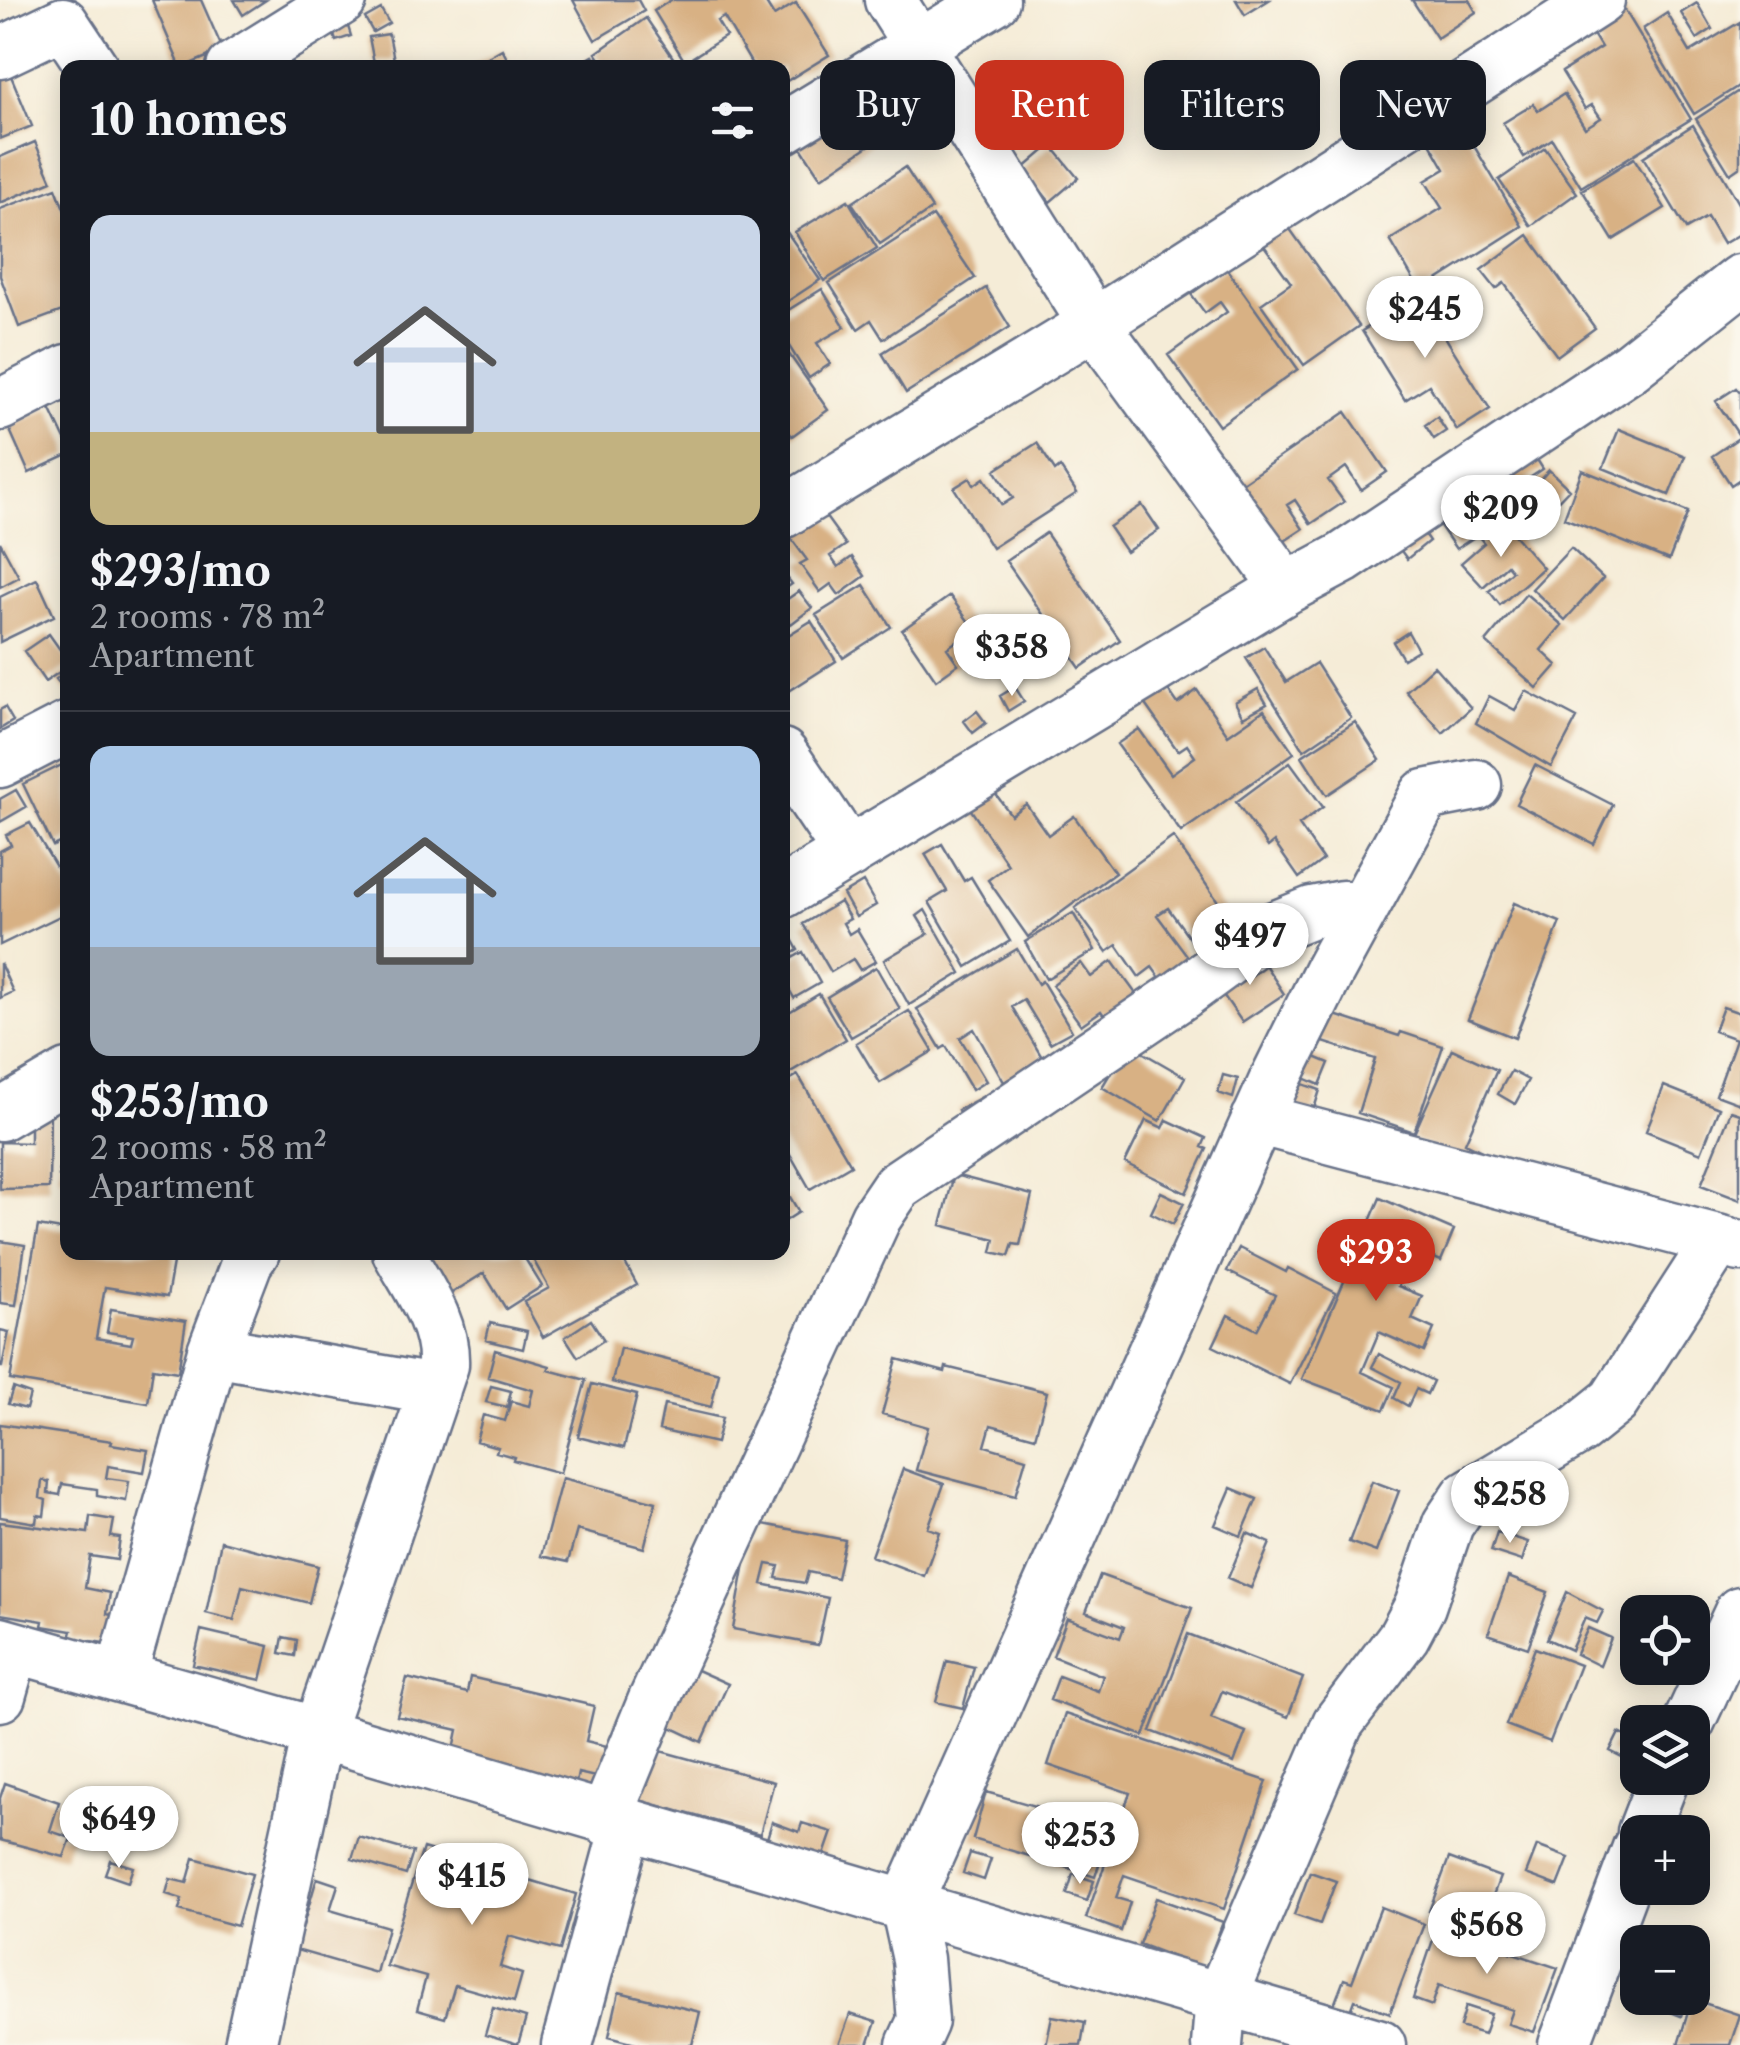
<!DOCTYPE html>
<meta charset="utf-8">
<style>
body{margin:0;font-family:"Libre Caslon Text",serif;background:#242831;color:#f1f3f6;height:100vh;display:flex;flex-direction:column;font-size:38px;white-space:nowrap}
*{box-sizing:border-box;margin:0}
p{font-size:32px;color:#9ea1a6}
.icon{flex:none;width:55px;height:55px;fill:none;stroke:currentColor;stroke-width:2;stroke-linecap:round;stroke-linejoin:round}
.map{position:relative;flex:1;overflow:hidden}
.details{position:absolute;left:60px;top:60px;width:730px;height:1200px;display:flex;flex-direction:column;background:#171b24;border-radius:20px;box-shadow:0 5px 25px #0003}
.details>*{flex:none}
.banner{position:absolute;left:820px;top:60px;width:770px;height:90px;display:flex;gap:20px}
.fabs{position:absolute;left:1620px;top:1595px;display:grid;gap:20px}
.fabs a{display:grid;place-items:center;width:90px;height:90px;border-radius:20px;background:#171b24;box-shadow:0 5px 25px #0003;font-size:50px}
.price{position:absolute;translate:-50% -85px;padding:0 22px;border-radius:35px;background:#fff;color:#222;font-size:32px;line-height:65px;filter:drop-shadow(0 2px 5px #0008)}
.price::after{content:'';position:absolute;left:50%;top:60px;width:30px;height:22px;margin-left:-15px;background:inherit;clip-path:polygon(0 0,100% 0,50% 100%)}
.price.current{background:#c8321e;color:#fff}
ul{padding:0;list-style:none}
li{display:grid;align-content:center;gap:20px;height:530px;padding:0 30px}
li+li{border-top:2px solid #363941}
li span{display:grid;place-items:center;height:310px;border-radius:20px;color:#555}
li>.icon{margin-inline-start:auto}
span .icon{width:180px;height:180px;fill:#fffc;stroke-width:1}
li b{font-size:42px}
h2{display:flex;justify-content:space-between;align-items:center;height:120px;padding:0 30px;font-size:42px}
.chip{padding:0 35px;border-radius:20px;background:#171b24;box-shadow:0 5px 25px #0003;font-size:35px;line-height:90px}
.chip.current{background:#c8321e;color:#fff}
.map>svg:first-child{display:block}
.building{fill:#d8b184}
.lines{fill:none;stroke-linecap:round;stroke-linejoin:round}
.minor-casing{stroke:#677188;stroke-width:55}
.minor{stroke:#fff;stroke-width:50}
</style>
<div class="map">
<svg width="1740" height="2045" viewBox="0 0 1740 2045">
<rect width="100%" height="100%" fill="#fbf7ec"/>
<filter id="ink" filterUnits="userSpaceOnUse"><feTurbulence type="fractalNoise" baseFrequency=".01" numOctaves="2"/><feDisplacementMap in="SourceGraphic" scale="20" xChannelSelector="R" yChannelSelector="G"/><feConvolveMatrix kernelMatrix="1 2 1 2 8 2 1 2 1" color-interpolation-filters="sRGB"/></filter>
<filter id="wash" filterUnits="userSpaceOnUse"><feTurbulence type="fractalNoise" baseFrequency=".0048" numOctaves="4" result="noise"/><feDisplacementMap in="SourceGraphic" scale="40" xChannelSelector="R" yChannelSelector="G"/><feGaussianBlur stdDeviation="2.25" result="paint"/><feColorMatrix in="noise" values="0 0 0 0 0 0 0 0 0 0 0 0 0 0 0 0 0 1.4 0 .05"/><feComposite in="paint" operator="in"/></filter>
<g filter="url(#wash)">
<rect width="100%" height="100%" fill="#f5ecd7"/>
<g id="blocks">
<path class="building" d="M152,0H201L223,50L181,68Z
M234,0H266L243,15Z
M573,0H638L644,11L595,40Z
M671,0H764L774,16L796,3L829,55L782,84V68H754L724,17L717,21L726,36L685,62L654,11Z
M1236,0H1269L1245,15Z
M1412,0H1469L1476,12L1437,38Z
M1697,3L1712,29L1697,39L1681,13Z
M1623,7L1691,119L1581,187L1552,139L1524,157L1503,123L1534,104L1538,111L1564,94L1585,128L1601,118L1592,105L1585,109L1562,72L1601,47L1589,28Z
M381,9L389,23L373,32L365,18Z
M1667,13L1690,52L1740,22V85L1694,114L1643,29Z
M646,18L676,62L669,68H606L596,53Z
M346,20L351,36L336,41L331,25Z
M389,34L394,60L374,63L369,37Z
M502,49L512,68H469Z
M593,56L600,68H572Z
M6,64L32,126L0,139V67Z
M880,87L904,122L821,178L798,143Z
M1740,90V167L1730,174L1696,119Z
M1456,116L1522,226L1420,291L1390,240L1442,208L1425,181L1445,169L1425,134Z
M1693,125L1740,205V234L1723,244L1707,217L1686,229L1643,157Z
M35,142L52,181L0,203V157Z
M1051,145L1078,178L1050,202L1023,169Z
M1545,148L1577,193L1531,226L1499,180Z
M1634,158L1665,208L1613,240L1582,190Z
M905,167L932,209L880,244L852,203Z
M56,188L68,219V309L19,327L0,276V209Z
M848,200L877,248L824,281L795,232Z
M933,216L975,278L883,339L871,320L858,329L829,283Z
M1285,222L1359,326L1304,365L1261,304L1291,283L1260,240Z
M782,225L820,280L782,305Z
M1528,235L1595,328L1557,356L1504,283L1496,289L1481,270Z
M1226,268L1298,369L1219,426L1168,355L1227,312L1220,302L1205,313L1191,294Z
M986,288L1010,327L906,393L882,353Z
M822,289L845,327L817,343L830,364L809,378L782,335V314Z
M1419,295L1490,409L1457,430L1429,385L1405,400L1362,331Z
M782,344L828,410L792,436L782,423Z
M1736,388L1740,393V479L1731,485L1712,456L1740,437L1716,401Z
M50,408L68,446V455L29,473L9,428Z
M1346,412L1387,472L1361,490L1346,467L1328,480L1344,502L1311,524L1295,500L1287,505L1303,529L1277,546L1236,487Z
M1437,417L1446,431L1434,439L1425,425Z
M1619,429L1685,456L1669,495L1603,468Z
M1525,441L1543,469L1516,487L1498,459Z
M1037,443L1055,471L1060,467L1077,493L992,548L954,488L970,478L974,485L984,478L1002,505L1013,498L995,470Z
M1549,470L1569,489L1546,513L1526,495Z
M1582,470L1688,512L1669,560L1564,518Z
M1470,488L1480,504L1473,509L1482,520L1471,528L1469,525L1476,536L1456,549L1432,514Z
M1142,505L1159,530L1126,552L1109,527Z
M823,513L846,545L830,556L838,567L852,557L865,576L839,595L831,584L820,592L800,564L807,560L790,537Z
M1495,513L1543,568L1500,605L1489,591L1512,571L1507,565L1483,587L1461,563L1484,543L1475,532Z
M1416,522L1429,541L1407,559L1393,540Z
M1046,533L1120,640L1080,668L1006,561Z
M0,542L19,577L0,587Z
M1571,548L1603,578L1565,620L1532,589Z
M782,571L792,584L782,591Z
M37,579L54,616L0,642V597Z
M864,585L891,627L843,658L816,615Z
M799,591L812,608L791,624L785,616L782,618V603Z
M1526,594L1562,625L1541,650L1557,665L1537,688L1486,642Z
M950,596L974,629L947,648L958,664L936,680L902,630Z
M811,621L836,661L786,693L782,687V639Z
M1408,632L1418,650L1403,659L1393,642Z
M49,634L68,661V666L45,682L24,651Z
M1264,647L1286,682L1316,663L1351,718L1304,750L1246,658Z
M1434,666L1471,708L1443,733L1406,691Z
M68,671V694L56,679Z
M1015,687L1024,701L1008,711L1000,696Z
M1167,688L1178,704L1197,690L1228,735L1264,710L1294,753L1181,832L1117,744L1139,729L1171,774L1195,757L1187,745L1178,751L1144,703Z
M1258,689L1267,704L1243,717L1235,702Z
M1526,691L1577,718L1551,767L1476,723L1489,696L1515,710Z
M5,707L13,721L0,729V710Z
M977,711L986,723L973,733L964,721Z
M1355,722L1380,760L1327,795L1302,756Z
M68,762V839L53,846L23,784Z
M1290,762L1323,807L1299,825L1323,860L1299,878L1274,842L1268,847L1236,802Z
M1535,765L1613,805L1594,844L1516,804Z
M992,789L1011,815L1026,804L1048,835L1074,816L1115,873L1028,937L988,880L1008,865L969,807Z
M16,790L26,807L0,822V799Z
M30,823L68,887V912L0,945V851L11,845L6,835Z
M1173,837L1240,933L1205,959L1168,908L1157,915L1192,962L1163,982L1152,967L1139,977L1117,945L1107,952L1075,908Z
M942,844L964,881L971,877L1010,941L967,967L929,902L947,891L925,854Z
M863,882L876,905L856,917L843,894Z
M840,902L850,919L843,923L849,934L857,929L876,961L860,970L853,959L831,972L803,924Z
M1514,903L1560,922L1515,1038L1468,1019Z
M925,910L961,973L909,1005L884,960L928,934L917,916Z
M1073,913L1095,950L1046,979L1025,942Z
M786,928L798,950L782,959V930Z
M1017,949L1038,984L1042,981L1072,1031L1050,1043L1024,1000L1012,1007L1043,1059L1004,1082L974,1029L960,1038L986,1081L972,1090L946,1046L941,1049L917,1009Z
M803,952L820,983L794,998L785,982L782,983V964Z
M1258,954L1284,994L1242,1022L1215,983Z
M1112,961L1139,998L1108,1021L1101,1011L1081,1025L1052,985L1081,963L1091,977Z
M0,963L13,992L0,998Z
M876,967L900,1009L851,1037L827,997Z
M819,994L846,1039L782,1077V1001L789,1012Z
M1723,1007L1740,1013V1104L1716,1095L1736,1039L1714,1031Z
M1316,1009L1399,1036L1401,1032L1443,1046L1414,1132L1358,1113L1375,1059L1308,1037Z
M909,1011L933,1051L880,1083L856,1043Z
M1128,1044L1185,1077L1160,1121L1102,1087Z
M1452,1049L1497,1070L1465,1143L1484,1152L1477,1167L1412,1138Z
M1300,1051L1329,1063L1320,1085L1292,1073Z
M1511,1071L1528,1080L1515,1104L1498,1094Z
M798,1075L851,1165L810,1189L782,1140V1084Z
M1223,1075L1238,1079L1233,1098L1218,1093Z
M1285,1078L1320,1090L1312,1115L1277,1102Z
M1664,1086L1719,1108L1701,1153L1646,1131Z
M991,1092L997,1105L965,1122L958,1110Z
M30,1106L50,1107L49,1188L0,1189V1142L30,1143Z
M1731,1111L1740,1114V1200L1701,1185Z
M1146,1120L1163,1128L1167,1120L1206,1138L1202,1147L1207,1149L1186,1193L1125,1163Z
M64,1132L68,1133V1177L59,1176Z
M954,1175L1032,1195L1020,1245L1013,1244L1009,1256L992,1252L995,1239L941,1225Z
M1161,1192L1184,1203L1173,1224L1151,1213Z
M790,1197L799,1212L782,1223V1201Z
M1380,1198L1454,1230L1441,1261L1414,1249L1398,1286L1422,1296L1412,1319L1434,1329L1424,1352L1379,1332L1362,1372L1394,1387L1384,1410L1302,1379Z
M38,1226L68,1231V1252H175L167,1297L105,1287L96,1338L131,1344L133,1336L107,1332L111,1309L186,1321L178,1372L153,1368L148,1403L10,1380Z
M0,1241L25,1245L16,1305L0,1303Z
M1239,1248L1286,1272L1288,1268L1336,1293L1290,1384L1213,1346L1228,1315L1257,1330L1275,1295L1227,1271Z
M435,1252H521L542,1286L506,1309L484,1273L447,1296L424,1259Z
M529,1252H619L637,1285L543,1337L524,1302L549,1288Z
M591,1320L604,1340L578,1357L565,1337Z
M490,1323L527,1331L523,1349L486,1340Z
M0,1330L9,1332L2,1367H0Z
M620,1348L719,1373L711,1407L612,1382Z
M495,1350L550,1366L548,1370L586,1380L560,1473L513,1460L514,1457L496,1452L498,1447L476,1441L483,1415L505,1421L511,1401L529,1406L533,1390L488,1377Z
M1379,1354L1433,1381L1427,1394L1416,1389L1408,1406L1394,1398L1401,1382L1372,1367Z
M897,1359L945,1372L946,1367L1047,1392L1035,1437L991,1425L985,1446L1026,1458L1015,1496L916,1470L928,1427L882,1414Z
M592,1384L637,1395L624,1448L578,1437Z
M491,1386L511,1391L507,1407L486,1402Z
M13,1388L30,1394L26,1409L8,1404Z
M664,1405L722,1418L716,1443L659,1430Z
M0,1424L112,1441L111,1444L148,1450L144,1472L108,1466L106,1478L129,1481L126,1501L97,1496V1489L62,1484L60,1495L48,1493L49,1482L42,1480L40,1498L46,1500L44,1516L37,1515L36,1523L0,1517Z
M903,1469L944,1484L928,1528L940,1532L924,1576L871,1556Z
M562,1478L656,1502L644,1548L577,1530L568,1562L541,1556Z
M1372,1481L1399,1491L1376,1552L1349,1542Z
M1231,1488L1257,1499L1241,1536L1215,1525Z
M90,1516L114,1520L111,1537L120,1538L117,1560L90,1556L85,1588L110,1593L107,1614L116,1616L111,1644L70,1638L72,1631L42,1626L43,1621L0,1614V1522L88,1533Z
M758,1523L845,1540L837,1578L808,1572L805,1583L776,1578L779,1566L767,1564L762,1584L828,1598L818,1645L733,1629L749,1541L754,1542Z
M1497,1532L1528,1542L1522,1561L1491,1551Z
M1247,1533L1270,1543L1251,1588L1228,1578Z
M221,1541L318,1566L309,1603L242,1586L234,1620L206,1613Z
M1100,1575L1192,1608L1144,1736L1050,1700L1059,1676L1098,1691L1103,1676L1053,1656L1067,1618L1120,1638L1124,1627L1086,1612Z
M1508,1577L1548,1592L1528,1648L1488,1634Z
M1567,1592L1603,1611L1597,1623L1585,1618L1571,1650L1547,1639Z
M1588,1628L1611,1638L1600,1666L1576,1654Z
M201,1630L269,1646L261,1680L193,1665Z
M1188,1634L1303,1678L1288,1717L1222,1691L1211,1718L1246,1732L1234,1763L1151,1731Z
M283,1637L297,1640L295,1656L280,1653Z
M1535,1648L1580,1665L1550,1742L1506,1725Z
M947,1661L974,1667L963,1708L936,1702Z
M690,1667L728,1684L702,1742L664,1724Z
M470,1677L594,1706L586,1741L615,1748L608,1780L578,1773L575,1788L452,1759L458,1730L397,1716L407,1678L467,1693Z
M1065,1714L1267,1781L1224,1909L1124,1875L1116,1898L1130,1902L1121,1931L1086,1918L1130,1793L1048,1765Z
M1619,1733L1638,1742L1630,1761L1610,1751Z
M653,1749L774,1782L760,1834L639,1800Z
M5,1783L59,1802L50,1831L71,1838L64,1857L0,1840V1798Z
M986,1792L1042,1808L1029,1856L973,1839Z
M1052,1807L1112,1826L1095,1877L1036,1857Z
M772,1822L799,1832L802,1823L832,1832L822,1861L766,1842Z
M359,1837L413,1852L406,1875L352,1859Z
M1537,1846L1569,1858L1558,1886L1526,1874Z
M423,1848L576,1894L560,1950L509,1936L500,1967L522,1974L514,2002L455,1985L445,2018L417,2010L426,1977L386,1966Z
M970,1853L991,1859L984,1880L963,1873Z
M194,1858L252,1874L237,1926L179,1910L182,1899L166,1894L170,1879L187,1883Z
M1449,1858L1500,1877L1480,1930L1429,1911Z
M110,1860L133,1867L128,1882L105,1874Z
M1310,1872L1336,1881L1320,1924L1294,1915Z
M1073,1874L1094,1881L1087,1901L1067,1894Z
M317,1878L338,1885L330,1910L388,1927L376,1973L296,1950Z
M1156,1898L1223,1922L1205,1969L1139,1944Z
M1381,1907L1424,1924L1390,2013L1355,2000L1351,2011L1334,2005L1344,1979L1352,1982Z
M1437,1928L1558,1968L1534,2032L1508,2024L1513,2010L1439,1985L1432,2006L1413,1999Z
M619,1992L700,2012L692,2045H643L609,2036Z
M1672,1998H1687L1681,2016L1668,2011Z
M1692,1999L1740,2015L1730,2045H1678Z
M1466,2006L1491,2014L1484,2034L1460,2027Z
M493,2008L526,2018L518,2045L485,2035Z
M850,2014L876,2022L868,2045H839Z
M1052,2016L1085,2022L1081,2045H1046Z"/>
</g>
</g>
<g filter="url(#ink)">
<use href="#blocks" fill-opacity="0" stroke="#677188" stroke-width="2.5"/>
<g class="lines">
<g class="minor-casing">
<path id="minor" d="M890,0L1094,324L1287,588L1343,558L1630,367L1740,280
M0,53L63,23L93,68
M232,68L341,0
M782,129L994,0
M0,405L68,370
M782,513L1094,324L1599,0
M782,754L849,853
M0,762L68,727
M782,893L1287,588
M0,1115L68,1075
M1257,1119L1740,1246
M213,1351L435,1390
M0,1643L318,1733L1380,2045
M121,1676L213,1351L247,1262L254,1252
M0,1696L14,1647
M1689,1722L1740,1612
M605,1819L653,1702L876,1217L897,1186L1182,994L1272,928L1312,912L1342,906L1363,907
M1643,1832L1664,1778
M250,2045L318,1733L443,1365C445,1323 418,1288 398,1252
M567,2045L627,1823
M912,2045L923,2021L918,1959L906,1905L1275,1080L1329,971L1425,795L1476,785
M1217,2045L1221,1997L1338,1723L1404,1636L1420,1606L1448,1524L1467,1496L1579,1429L1614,1401L1718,1240
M1564,2045L1638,1848"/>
</g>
<use href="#minor" class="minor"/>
</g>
</g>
</svg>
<div class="fabs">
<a><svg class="icon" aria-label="locate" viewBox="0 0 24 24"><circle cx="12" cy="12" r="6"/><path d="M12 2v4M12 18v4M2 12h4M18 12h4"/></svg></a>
<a><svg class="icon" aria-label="layers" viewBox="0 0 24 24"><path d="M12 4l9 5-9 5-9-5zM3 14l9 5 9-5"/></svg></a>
<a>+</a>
<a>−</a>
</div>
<b class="price" style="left:1425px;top:361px">$245</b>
<b class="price" style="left:1501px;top:560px">$209</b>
<b class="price" style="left:1012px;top:699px">$358</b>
<b class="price" style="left:1250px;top:988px">$497</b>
<b class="price current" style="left:1376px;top:1304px">$293</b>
<b class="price" style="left:1510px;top:1546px">$258</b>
<b class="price" style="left:119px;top:1871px">$649</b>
<b class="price" style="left:1080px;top:1887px">$253</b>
<b class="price" style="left:472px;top:1928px">$415</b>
<b class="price" style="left:1487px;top:1977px">$568</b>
<div class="banner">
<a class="chip">Buy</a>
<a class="chip current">Rent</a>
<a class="chip">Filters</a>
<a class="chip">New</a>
</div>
<section class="details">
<h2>10 homes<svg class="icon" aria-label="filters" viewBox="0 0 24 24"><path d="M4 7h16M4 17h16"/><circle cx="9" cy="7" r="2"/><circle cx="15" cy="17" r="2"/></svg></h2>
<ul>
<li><span style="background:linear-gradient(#c9d6e8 70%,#c2b280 0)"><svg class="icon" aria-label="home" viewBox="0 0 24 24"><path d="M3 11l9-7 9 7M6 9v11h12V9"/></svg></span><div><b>$293/mo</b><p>2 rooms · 78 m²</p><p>Apartment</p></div></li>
<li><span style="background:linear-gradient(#a9c7e8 65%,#9aa5b1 0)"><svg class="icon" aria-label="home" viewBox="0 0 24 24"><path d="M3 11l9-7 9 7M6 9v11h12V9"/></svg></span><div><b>$253/mo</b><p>2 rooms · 58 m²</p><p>Apartment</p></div></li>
</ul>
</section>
</div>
